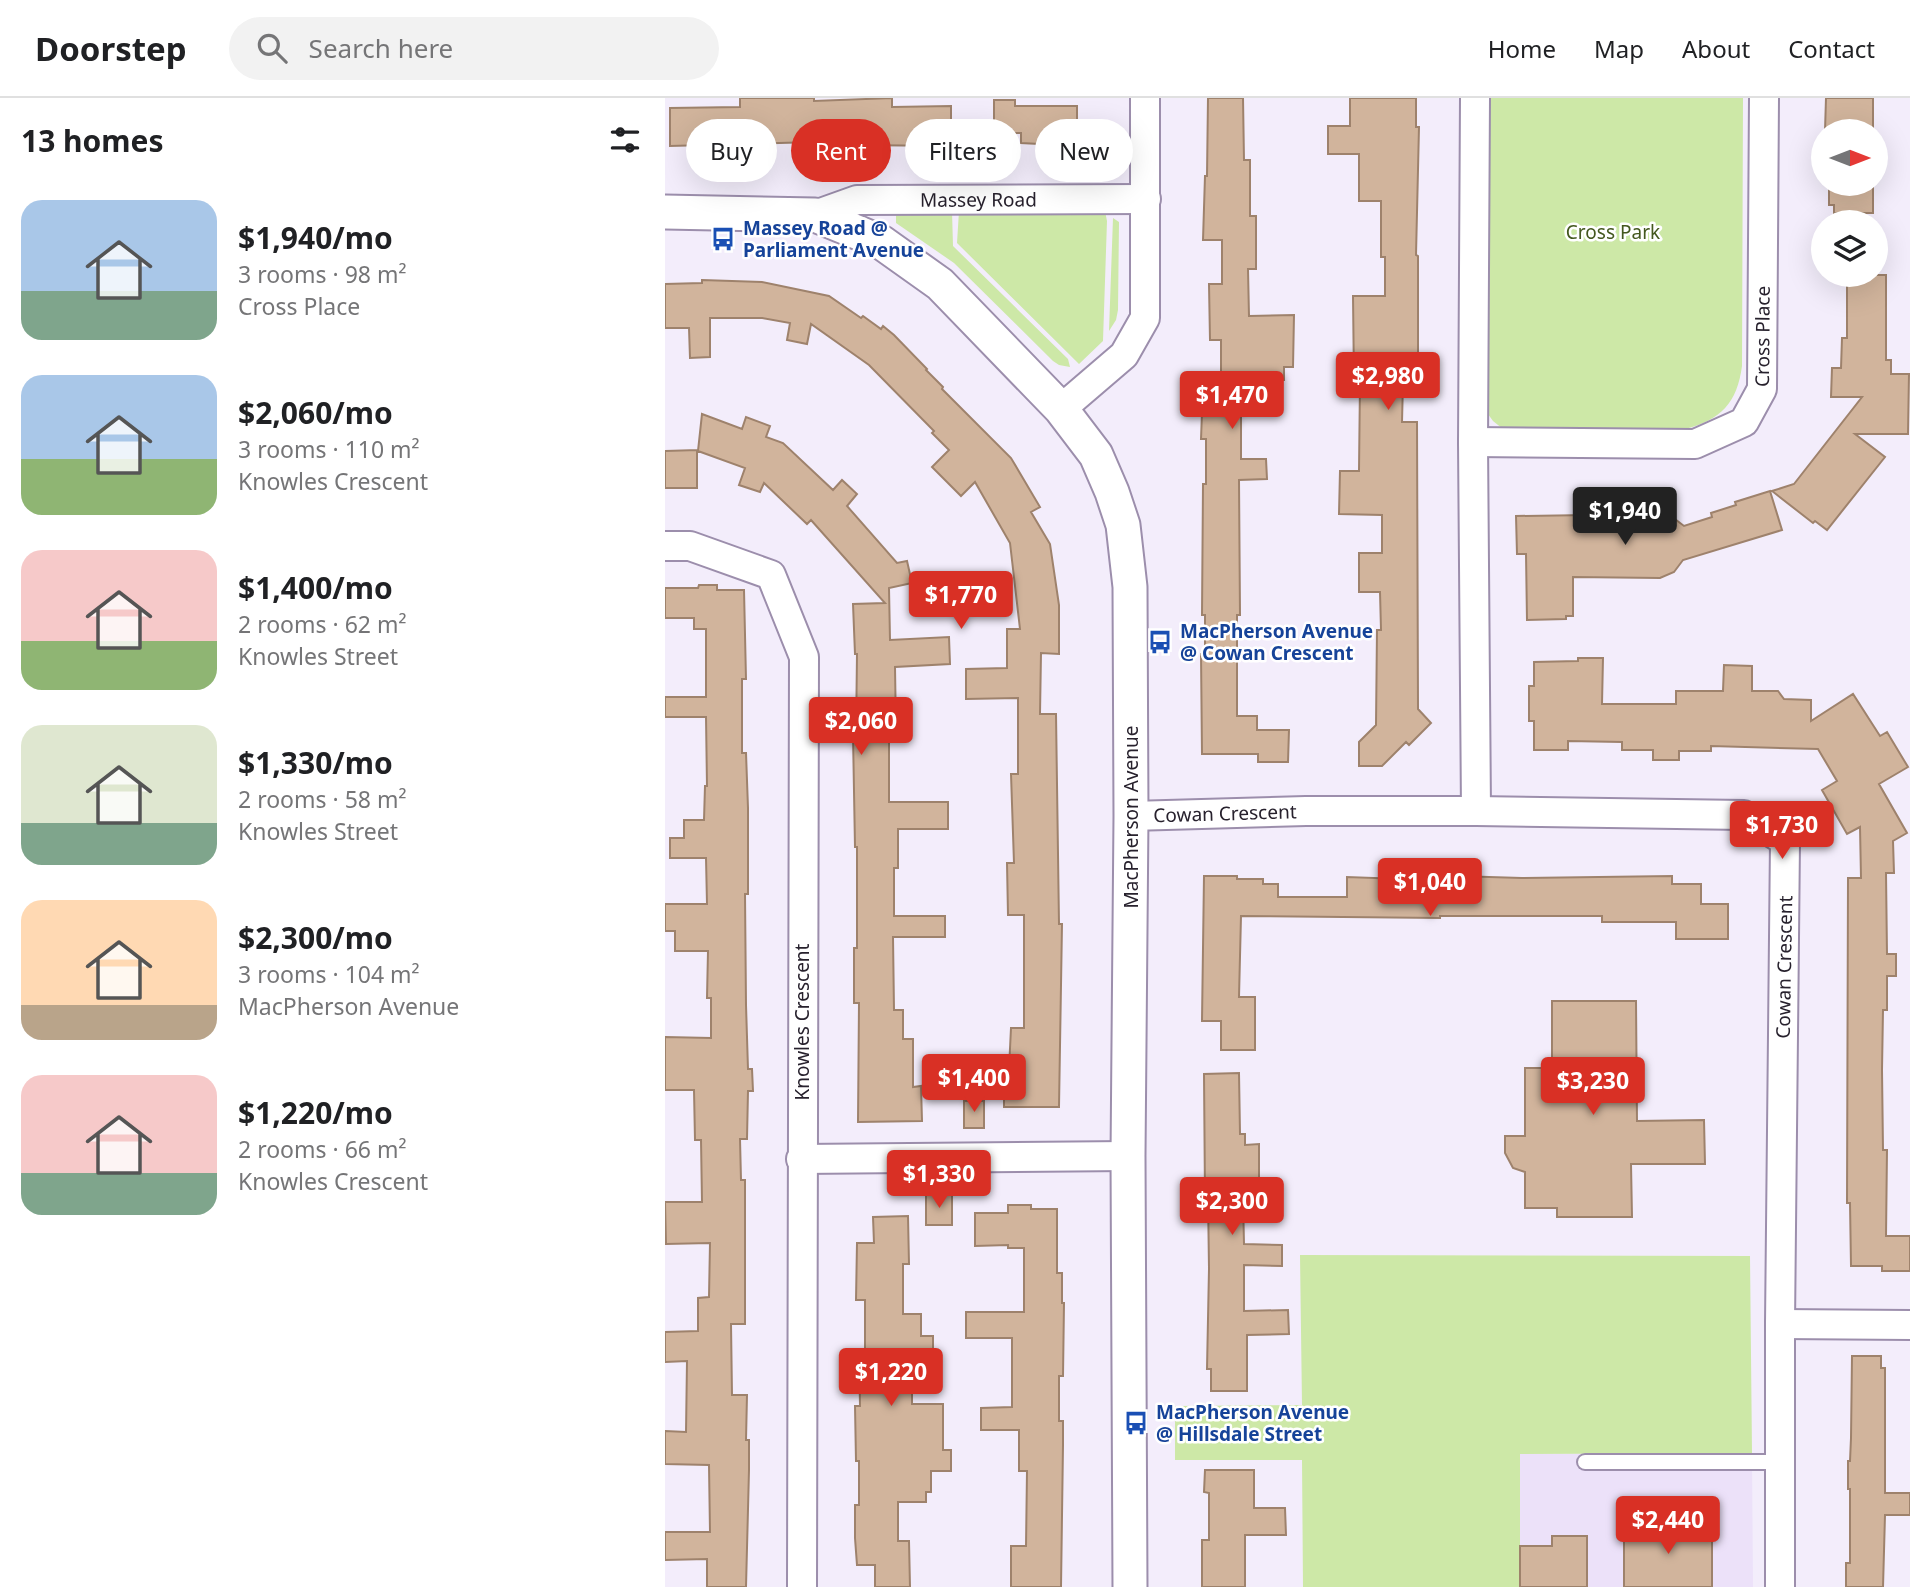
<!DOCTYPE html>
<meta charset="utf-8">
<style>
body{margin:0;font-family:"Noto Sans",sans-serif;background:#f2f2f2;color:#202124;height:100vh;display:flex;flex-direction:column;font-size:26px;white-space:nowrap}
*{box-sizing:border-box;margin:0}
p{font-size:23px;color:#757577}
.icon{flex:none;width:38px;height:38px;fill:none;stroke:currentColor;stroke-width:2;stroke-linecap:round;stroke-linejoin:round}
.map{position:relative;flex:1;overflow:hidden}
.panel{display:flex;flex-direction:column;background:#fff;width:665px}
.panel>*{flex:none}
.guide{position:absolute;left:21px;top:21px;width:665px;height:63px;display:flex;gap:14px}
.needle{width:46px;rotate:90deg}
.tools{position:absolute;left:1146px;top:21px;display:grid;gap:14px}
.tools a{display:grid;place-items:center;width:77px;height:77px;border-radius:50%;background:#fff;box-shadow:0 7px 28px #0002;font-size:35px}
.price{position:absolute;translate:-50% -60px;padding:0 16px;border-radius:7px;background:#d93025;color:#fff;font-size:23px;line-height:46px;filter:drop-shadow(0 2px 4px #0008)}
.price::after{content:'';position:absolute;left:50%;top:42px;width:21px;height:16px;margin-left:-10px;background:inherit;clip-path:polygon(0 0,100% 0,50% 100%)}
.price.current{background:#222;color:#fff}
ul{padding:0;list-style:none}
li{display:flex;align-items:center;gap:21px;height:175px;padding:0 21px}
li span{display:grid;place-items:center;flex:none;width:196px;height:140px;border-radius:21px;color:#555}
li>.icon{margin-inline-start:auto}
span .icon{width:84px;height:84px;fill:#fffc;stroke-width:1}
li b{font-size:30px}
h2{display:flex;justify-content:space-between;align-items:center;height:84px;padding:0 21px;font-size:30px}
.pill{padding:0 24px;border-radius:32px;background:#fff;box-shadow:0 7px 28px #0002;font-size:24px;line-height:63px}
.pill.current{background:#d93025;color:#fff}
header{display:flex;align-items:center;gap:42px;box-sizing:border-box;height:98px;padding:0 35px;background:#fff;border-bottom:2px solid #e0e0e0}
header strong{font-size:33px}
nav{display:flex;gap:38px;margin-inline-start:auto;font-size:24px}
.search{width:490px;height:63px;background:#f2f2f2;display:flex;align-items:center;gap:18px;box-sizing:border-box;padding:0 24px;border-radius:38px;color:#757577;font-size:26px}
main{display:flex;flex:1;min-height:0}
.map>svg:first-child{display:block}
.built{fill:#ece1f9}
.green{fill:#cde8a7}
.building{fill:#d1b49c;stroke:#9e826c;stroke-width:2}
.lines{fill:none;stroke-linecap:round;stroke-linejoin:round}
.service-casing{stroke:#9c8eac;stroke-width:18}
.minor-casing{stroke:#9c8eac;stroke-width:32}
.tertiary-casing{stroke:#9c8eac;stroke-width:37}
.service{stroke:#fff;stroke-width:14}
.minor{stroke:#fff;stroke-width:28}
.tertiary{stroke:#fff;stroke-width:33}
.labels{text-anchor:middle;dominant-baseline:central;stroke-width:5;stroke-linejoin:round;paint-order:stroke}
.street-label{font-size:19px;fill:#27212d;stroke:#fff}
.transit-label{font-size:19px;font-weight:bold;fill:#164399;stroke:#fff;text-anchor:start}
.park-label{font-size:19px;fill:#44581f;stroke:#fff}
</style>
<header>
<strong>Doorstep</strong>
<div class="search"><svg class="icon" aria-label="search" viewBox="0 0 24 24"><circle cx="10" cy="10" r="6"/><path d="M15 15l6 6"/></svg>Search here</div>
<nav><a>Home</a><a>Map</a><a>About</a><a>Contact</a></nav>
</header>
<main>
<section class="panel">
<h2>13 homes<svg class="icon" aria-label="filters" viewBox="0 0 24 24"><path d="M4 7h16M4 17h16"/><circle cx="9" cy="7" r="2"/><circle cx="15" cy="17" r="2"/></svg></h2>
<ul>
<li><span style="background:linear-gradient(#a9c7e8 65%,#7fa58c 0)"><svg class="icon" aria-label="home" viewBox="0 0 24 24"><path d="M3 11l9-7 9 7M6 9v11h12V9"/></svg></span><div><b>$1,940/mo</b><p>3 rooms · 98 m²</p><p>Cross Place</p></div></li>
<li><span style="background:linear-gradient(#a9c7e8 60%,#8fb573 0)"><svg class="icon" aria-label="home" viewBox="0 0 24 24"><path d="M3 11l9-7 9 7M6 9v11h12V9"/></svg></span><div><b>$2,060/mo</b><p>3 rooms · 110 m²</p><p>Knowles Crescent</p></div></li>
<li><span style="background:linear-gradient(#f6c9c9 65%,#8fb573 0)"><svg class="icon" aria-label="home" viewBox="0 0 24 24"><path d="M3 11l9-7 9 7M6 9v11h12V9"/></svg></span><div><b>$1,400/mo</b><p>2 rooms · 62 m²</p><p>Knowles Street</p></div></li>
<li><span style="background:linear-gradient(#dfe7d0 70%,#7fa58c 0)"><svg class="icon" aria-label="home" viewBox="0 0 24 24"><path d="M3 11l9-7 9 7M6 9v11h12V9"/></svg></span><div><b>$1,330/mo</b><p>2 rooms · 58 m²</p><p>Knowles Street</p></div></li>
<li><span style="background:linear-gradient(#ffd9b3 75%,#b9a48a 0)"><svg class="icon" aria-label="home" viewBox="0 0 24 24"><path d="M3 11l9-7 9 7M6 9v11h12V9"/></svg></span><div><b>$2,300/mo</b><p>3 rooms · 104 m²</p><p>MacPherson Avenue</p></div></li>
<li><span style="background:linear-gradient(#f6c9c9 70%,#7fa58c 0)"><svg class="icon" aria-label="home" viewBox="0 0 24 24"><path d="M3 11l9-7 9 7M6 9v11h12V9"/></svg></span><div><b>$1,220/mo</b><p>2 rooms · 66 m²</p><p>Knowles Crescent</p></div></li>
</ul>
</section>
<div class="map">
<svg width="1245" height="1489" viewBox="0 0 1245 1489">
<rect width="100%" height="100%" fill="#f3edfb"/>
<path class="built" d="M1087,1355L1088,1489H855V1356Z"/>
<path class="green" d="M819,0H1078L1077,268C1072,305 1056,322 1020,331H838L828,323L820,312Z
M287,113L288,148L403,261L405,269L394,267L388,263L289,165L231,125V114Z
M294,113H440L442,123L438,243L414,266L292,145Z
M448,120L454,124L453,212L451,222L444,233Z
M635,1157L1085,1158L1087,1355L855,1356V1489H638L637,1362H510V1308L637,1307Z"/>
<path class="building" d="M75,0H149V3L227,0V9L286,8V48L189,47V36H149V44L5,48V10L75,9Z
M543,0H578L579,62H585V118H591V171H583L584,218L629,217L628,269H619V282H590L589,313H576V361H601L602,381L574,382L575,517H572V618H592V632H624L623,664H593V656H537L536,556H540V517H537L538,386H541V341H536L538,289H556V242H545L544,186H557V142H538L540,78H542Z
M685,0H751V29H754L751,157L753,158V283L738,284L737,324H752L753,611L766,625L744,647L741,644L717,668H694V644L711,627L712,532H716L715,494H694V455H717V417L674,416L675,373H694L695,284H689L688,198H720V159H716V103H694V56H663V28H685Z
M1161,0H1208V33H1160Z
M329,2H350V8H412V48L356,45V35H329Z
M1164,86H1208V115H1169V107H1164Z
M1182,177H1221V262H1226V276H1244L1243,336H1190L1220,359L1162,432L1150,423L1148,425L1107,393L1129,386L1197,299H1166L1167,270H1176L1177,240H1182Z
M37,182L97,184L164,198L196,220L198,218L216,231L218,228L229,237L262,271L261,272L278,289L277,291L346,360L375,409L366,414L385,446L394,507V556L376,555L375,616H391L394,826H397L394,1009H339V971H344L346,930H359V817H343L342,765H349L346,676H353V600L301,601V571L342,570V531H355L345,445L310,384L296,398L267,369L284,352L267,335L269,333L204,267L146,226L142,246L122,242L125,225L97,220H45V259L25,260L24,230H0V186L37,185Z
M37,316L77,331L81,319L105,328L101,339L118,345L168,392L177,382L192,396L182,408L232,465L242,463L247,485L224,490L225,542L284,539L285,566L230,569L231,632H228V636H224V704H283V731H233V770H229V818H280V839H228L229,912H238V941H248V989L256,988L257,1023L193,1024L194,905H189V850H192V749H190L188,637H191L192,556H190L188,506L220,505L146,422L142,426L99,385L95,394L74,387L80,370L33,353Z
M32,352V390H0V353Z
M1105,393L1117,432L1018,462L1009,474L995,480L908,479V518H901V521L862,522L861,456H852L851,418L989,416V405L1019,428L1047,419L1046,415L1071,407L1070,404Z
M34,487H52V492H79L81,581H77V655H81L83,710V796H80L81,907L83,971H87L88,993H83L82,1041H75L76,1082H80V1226H66L67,1297H82L81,1342H84V1372L81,1489H42V1461L0,1462V1434H45L44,1367L0,1366V1333L21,1334L22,1263L0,1264V1234L33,1233V1200L44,1199L45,1145L1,1146L0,1104H37L36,1042H30L29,992H0V939L46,940V900H42L43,853H10V833H0V806H42L41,760H5V740H19V722H39L40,688H42L41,619H0V599H41V531H29V520H0V490H33Z
M913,560H938L937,606H1011V593H1058L1059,567L1087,568V593H1113L1119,601L1146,602V623L1188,596L1215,638L1222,634L1243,669L1214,686L1242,735L1228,743L1229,775H1221L1222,856H1231V878H1222V912H1218L1217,972L1218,1052H1222L1221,1138H1245V1173H1217V1168H1186L1185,1105H1182L1183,780H1196L1195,729L1182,736L1157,692L1172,683L1153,651L1046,648V653H1014V662H988V652H957V644L903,643V652H869V623H864V588H869V564L913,563Z
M539,778H572V781H598V786H613V799H682V779L792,783V778L857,780L1007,778V786H1036V806H1063V841H1011V824H937V818H775V820L576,818L574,899H590V952H556V923H537Z
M887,903H971L972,1023L1039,1022L1040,1066H966L967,1119H892V1110H860V1074L848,1070L840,1055V1038H860V970H887Z
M574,975L575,1036H580V1047L594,1046V1099L578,1101L579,1146L617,1147V1168L579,1167V1213L623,1212L624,1236L582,1237V1293H546V1271H542L544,1171L543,1099H540L539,976Z
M299,1003H319V1030H299Z
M261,1097H287V1127H261Z
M343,1107H366V1111H392V1175H397V1205H399L398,1278H394V1323H398V1347L396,1489H346V1448H361L362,1373H354V1332H316V1310L347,1309V1240H301V1214H359V1150H343V1147L310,1148V1115H343Z
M243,1118L244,1166H238V1216H256V1238H268V1257H247V1306H278V1352H286V1373H266V1394H261V1404H233V1443H244L245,1489H210V1467H192L190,1440V1407H194V1363H191L190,1308H195L194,1251H200V1202H191L192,1145H209L208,1119Z
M1187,1258H1216V1270H1220V1395H1245V1417H1220L1218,1489H1181V1465H1185V1391H1183V1363H1185L1186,1340Z
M540,1372H589V1410H620L621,1437H580V1489H537V1442H544V1395L539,1394Z
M959,1426L1047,1427V1489H959Z
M887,1438H922V1489H855V1448H887Z"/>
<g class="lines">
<g class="service-casing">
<path id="service" d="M920,1364H1114"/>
</g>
<g class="minor-casing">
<g id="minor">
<path d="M810,0L808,344L811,713"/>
<path id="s1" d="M150,117L192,102L481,101"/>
<path d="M396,311L459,257L480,220V0"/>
<path id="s2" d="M808,344L1030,346L1079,324L1097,291L1099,0"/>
<path d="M0,448H25L106,477L139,559L137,1489"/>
<path id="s3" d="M466,718L641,713H811L1079,717L1120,743L1115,1226V1489"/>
<path d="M136,1061L463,1058"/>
<path d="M1115,1226L1245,1227"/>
</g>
</g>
<g class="tertiary-casing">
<path id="tertiary" d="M0,114L150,117L216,144L275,186L396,311L431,357L447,394L458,427L465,489L466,718L463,1058L465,1489"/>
</g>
<use href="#service" class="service"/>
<use href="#minor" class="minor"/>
<use href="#tertiary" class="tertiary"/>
</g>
<defs>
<g id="bus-bare" transform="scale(1.89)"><path d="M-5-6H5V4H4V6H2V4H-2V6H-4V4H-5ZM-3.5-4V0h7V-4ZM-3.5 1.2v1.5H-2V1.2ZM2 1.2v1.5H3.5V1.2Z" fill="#1a4fb4" stroke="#fff" stroke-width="2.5" paint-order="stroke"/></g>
</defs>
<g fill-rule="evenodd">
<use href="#bus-bare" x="58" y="141"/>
<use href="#bus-bare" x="495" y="544"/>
<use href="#bus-bare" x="471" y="1325"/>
</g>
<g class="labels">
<g class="street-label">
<text stroke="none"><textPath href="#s1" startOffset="166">Massey Road</textPath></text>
<text stroke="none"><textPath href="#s2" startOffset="366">Cross Place</textPath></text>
<text stroke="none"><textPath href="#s3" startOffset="94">Cowan Crescent</textPath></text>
<text transform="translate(466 719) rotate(-90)">MacPherson Avenue</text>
<text transform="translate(1119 869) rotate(-89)">Cowan Crescent</text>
<text transform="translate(137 924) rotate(-90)">Knowles Crescent</text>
</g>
<g class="transit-label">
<text x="78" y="130">Massey Road @<tspan x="78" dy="22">Parliament Avenue</tspan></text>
<text x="515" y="533">MacPherson Avenue<tspan x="515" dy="22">@ Cowan Crescent</tspan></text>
<text x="491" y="1314">MacPherson Avenue<tspan x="491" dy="22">@ Hillsdale Street</tspan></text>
</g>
<g class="park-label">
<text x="948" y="134">Cross Park</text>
</g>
</g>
</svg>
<div class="tools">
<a><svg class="needle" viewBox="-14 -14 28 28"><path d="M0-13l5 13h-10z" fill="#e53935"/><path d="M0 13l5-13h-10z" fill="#757577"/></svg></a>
<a><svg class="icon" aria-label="layers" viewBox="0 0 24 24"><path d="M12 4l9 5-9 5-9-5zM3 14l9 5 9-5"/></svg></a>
</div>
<b class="price" style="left:723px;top:314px">$2,980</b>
<b class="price" style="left:567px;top:333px">$1,470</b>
<b class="price current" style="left:960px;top:449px">$1,940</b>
<b class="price" style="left:296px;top:533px">$1,770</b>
<b class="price" style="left:196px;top:659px">$2,060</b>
<b class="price" style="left:1117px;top:763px">$1,730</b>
<b class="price" style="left:765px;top:820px">$1,040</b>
<b class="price" style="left:309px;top:1016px">$1,400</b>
<b class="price" style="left:928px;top:1019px">$3,230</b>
<b class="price" style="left:274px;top:1112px">$1,330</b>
<b class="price" style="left:567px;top:1139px">$2,300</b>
<b class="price" style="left:226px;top:1310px">$1,220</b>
<b class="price" style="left:1003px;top:1458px">$2,440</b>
<div class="guide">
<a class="pill">Buy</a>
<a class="pill current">Rent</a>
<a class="pill">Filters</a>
<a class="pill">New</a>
</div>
</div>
</main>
